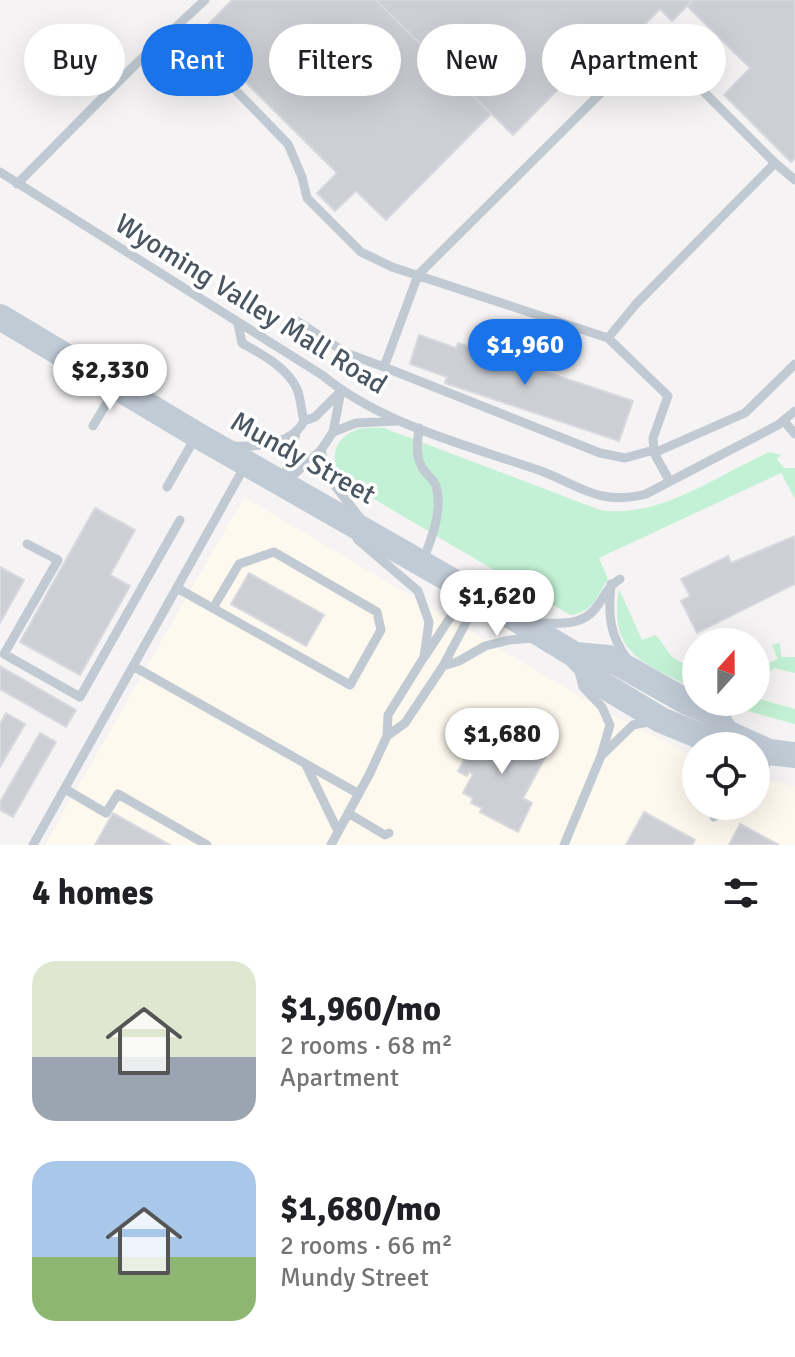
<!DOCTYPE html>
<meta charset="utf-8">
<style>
body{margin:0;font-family:Signika,sans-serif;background:#f6f6f6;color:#202124;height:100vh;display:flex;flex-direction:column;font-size:30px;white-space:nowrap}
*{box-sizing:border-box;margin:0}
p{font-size:26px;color:#757577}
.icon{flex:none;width:44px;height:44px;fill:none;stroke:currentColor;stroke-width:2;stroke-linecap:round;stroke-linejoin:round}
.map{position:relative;height:845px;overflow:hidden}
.details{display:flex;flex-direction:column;background:#fff;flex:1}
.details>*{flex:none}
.top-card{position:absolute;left:24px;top:24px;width:748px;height:72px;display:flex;gap:16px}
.needle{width:52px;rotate:21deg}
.tools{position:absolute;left:682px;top:628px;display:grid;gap:16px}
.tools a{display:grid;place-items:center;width:88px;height:88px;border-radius:50%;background:#fff;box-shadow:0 8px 32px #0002;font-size:40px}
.price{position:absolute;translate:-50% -68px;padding:0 18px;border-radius:28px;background:#fff;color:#222;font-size:26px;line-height:52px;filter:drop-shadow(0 2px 4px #0008)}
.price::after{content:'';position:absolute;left:50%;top:48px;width:24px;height:18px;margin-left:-12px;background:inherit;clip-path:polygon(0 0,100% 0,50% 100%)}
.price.selected{background:#1a73e8;color:#fff}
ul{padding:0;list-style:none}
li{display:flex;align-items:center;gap:24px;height:200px;padding:0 32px}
li span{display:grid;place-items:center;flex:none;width:224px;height:160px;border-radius:24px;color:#555}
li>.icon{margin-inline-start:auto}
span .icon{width:96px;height:96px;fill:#fffc;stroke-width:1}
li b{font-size:34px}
h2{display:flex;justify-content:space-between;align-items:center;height:96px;padding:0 32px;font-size:34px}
.tag{padding:0 28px;border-radius:36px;background:#fff;box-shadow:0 8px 32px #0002;font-size:28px;line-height:72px}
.tag.selected{background:#1a73e8;color:#fff}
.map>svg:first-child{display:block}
.commercial{fill:#fdf9ef}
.green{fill:#c3f1d5}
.building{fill:#cdcfd5;stroke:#d7d9de;stroke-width:2}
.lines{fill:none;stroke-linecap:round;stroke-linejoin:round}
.service{stroke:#c1cad2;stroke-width:9}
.secondary{stroke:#c1cbd6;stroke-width:26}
.labels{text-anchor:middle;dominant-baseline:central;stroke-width:7;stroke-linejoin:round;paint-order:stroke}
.street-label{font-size:28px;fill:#4a5661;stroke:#fff}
</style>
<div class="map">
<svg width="795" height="845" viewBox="0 0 795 845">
<rect width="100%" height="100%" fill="#f5f3f3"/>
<path class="commercial" d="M244,497L608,713L696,757V806H756V778L795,786V845H45Z"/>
<path class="green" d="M384,428L600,510C660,519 717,475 770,452L781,455L777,459L784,468H795V499L781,473L599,558L608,579C597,596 592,613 570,615L342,480C329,461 333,438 356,430C364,427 375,428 384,428Z
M619,589L642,640L656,635L672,657L696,671V690C645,662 608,657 619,589Z
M780,643L781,657H795V673L774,668L760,681L756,679V669L778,659L772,645Z
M756,698L795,709V724L751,712L725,702H756Z"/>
<path class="building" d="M232,0H376L491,114L386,220L356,191L335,211L317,193L337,173L198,35Z
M376,0H693L672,21L660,9L622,48L611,36L513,135Z
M693,0H795V158L791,162L724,95L750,68L687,6Z
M419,335L456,348L458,343L633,401L619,441L445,383L447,377L410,364Z
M95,508L135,530L110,575L130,586L80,675L20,642Z
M795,536V584L697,633L681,601L690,596L681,579L728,556L731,563Z
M0,567L24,580L0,623Z
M249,573L324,615L306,646L231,604Z
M0,666L76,710L66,727L0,689Z
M6,713L25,724L0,767V724Z
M487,724L536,748L535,750L546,756L523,798L532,803L518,832L480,812L482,808L471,803L473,798L463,793L473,774L469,772L467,776L458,771L468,752L471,754Z
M40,733L56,742L13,817L0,810V802Z
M644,812L695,840L692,845H626Z
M113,813L170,845H95Z
M740,824L779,845H729Z"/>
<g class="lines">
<path class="service" d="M176,29L288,144L302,177L307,198L361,252L392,267L608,338L668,396L653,438L654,453L669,480
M775,163L795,180
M0,172L322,375C383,425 467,445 541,471C561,478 582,492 603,496C618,499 631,498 646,494L778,425L795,411
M17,184L139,61L205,0
M297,321L346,353L384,367
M608,338L636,304L775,163L653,41L418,275L384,367L600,453L625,458L650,451L654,453L745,413L795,364
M304,421L315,417L341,391
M784,421L795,434
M93,426L115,389
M419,428C418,439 415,454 421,465C424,473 433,478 436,486C443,510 432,538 423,560
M333,432L341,391
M233,446C257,447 292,445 304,421C301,410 301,399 297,389C287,367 261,354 242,343L238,324
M284,479L296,433
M286,482L321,450
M167,487L195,438
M361,519L328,477L321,450L333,432L356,423L398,421
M27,544L58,560L4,654L80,697L180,520
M611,584C608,614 609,635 628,660
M177,588L350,685L381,630L377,612L274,552L239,564L213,608
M538,623C554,623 576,626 590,614C602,604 605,588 620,579
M425,656L455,610L472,596
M133,666L359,794
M443,666L470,615L474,597
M387,736L405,723L443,666L459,661L485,646L509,640L535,638
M603,754L633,725L652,721
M305,763L338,831
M65,789L106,813L118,794L207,845
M756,796H758L768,756
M694,799L696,795
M348,813L385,835L389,833
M714,817L720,806
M33,845L246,464
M331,845L370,773L387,736L388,715L424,657L429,622L418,591L357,539
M564,845L601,756L610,725L602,707L583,687L579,671"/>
<path class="secondary" d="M0,317L197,435L475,594L575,655L603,685L661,720L707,739L725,732
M575,655L609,658L685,701L715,714L725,732L769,752L795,755"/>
</g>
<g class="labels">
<g class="street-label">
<text transform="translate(251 304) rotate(32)">Wyoming Valley Mall Road</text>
<text transform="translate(303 458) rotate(29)">Mundy Street</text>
</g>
</g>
</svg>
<div class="tools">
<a><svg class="needle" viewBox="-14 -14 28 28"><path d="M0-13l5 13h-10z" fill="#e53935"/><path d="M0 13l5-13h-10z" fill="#757577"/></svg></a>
<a><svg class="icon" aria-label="locate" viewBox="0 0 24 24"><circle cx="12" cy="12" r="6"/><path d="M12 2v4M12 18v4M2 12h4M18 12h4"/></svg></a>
</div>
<b class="price selected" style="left:525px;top:387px">$1,960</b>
<b class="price" style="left:110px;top:412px">$2,330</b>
<b class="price" style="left:497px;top:638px">$1,620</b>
<b class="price" style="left:502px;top:776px">$1,680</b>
<div class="top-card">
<a class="tag">Buy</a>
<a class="tag selected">Rent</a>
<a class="tag">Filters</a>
<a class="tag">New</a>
<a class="tag">Apartment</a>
</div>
</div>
<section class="details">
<h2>4 homes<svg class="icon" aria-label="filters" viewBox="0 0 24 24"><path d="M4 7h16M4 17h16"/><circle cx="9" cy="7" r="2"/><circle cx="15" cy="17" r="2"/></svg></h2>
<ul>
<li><span style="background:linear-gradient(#dfe7d0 60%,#9aa5b1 0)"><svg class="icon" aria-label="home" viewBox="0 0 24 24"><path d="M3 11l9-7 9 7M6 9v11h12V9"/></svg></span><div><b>$1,960/mo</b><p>2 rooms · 68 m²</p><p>Apartment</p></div></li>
<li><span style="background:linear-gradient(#a9c7e8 60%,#8fb573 0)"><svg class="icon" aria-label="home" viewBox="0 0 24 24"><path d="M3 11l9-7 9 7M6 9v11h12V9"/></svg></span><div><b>$1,680/mo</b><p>2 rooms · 66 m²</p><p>Mundy Street</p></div></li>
</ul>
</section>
